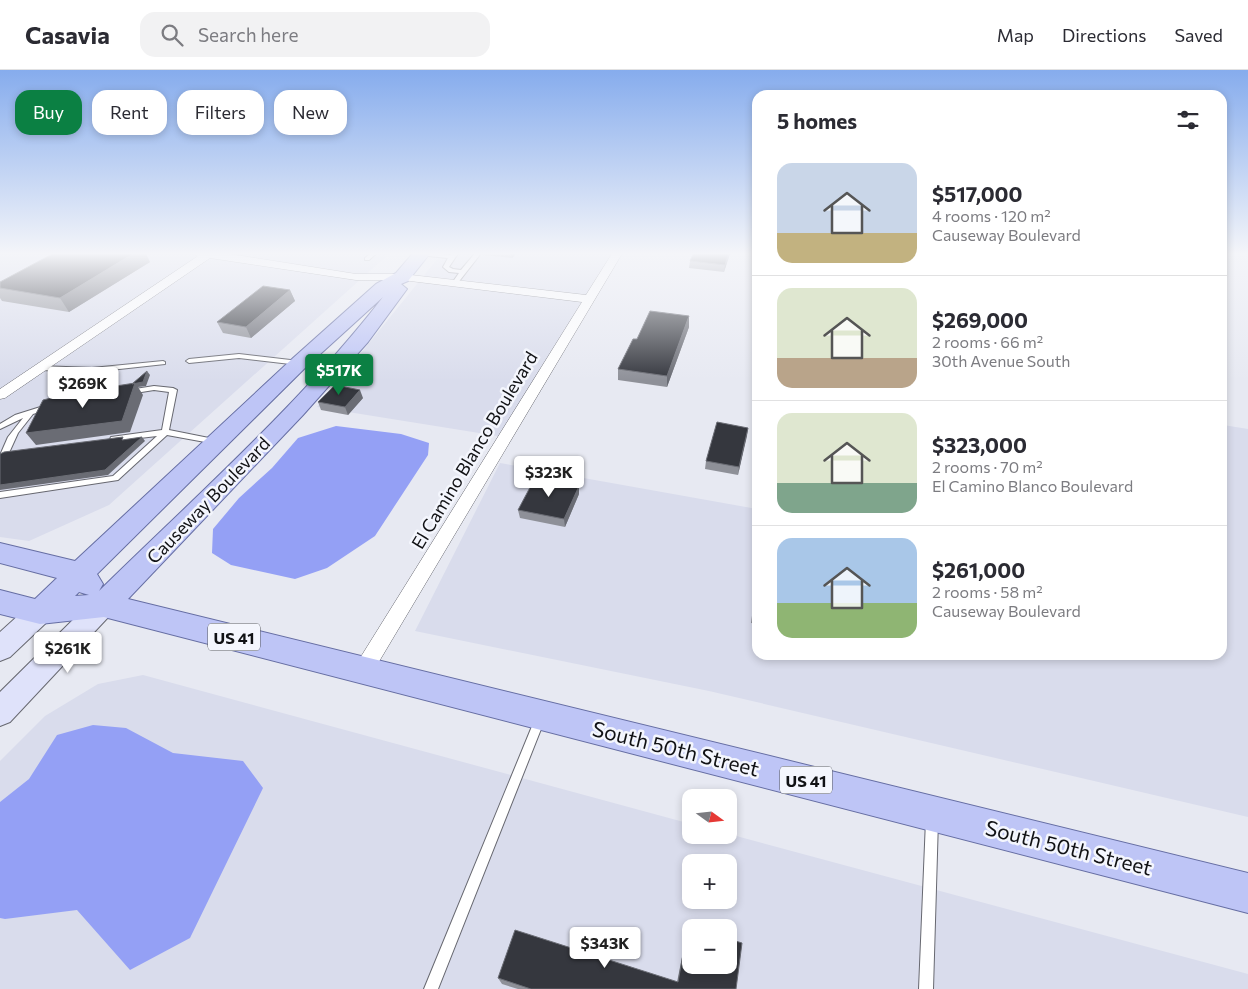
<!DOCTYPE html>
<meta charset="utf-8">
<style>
body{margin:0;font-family:Commissioner,sans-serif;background:#f2f2f3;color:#2b2b33;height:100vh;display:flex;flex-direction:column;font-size:19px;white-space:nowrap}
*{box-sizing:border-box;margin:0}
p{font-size:16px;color:#7c7c81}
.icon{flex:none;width:28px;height:28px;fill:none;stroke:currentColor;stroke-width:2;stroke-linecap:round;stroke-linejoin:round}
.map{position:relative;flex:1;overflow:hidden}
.side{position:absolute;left:752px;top:20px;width:475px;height:570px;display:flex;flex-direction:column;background:#fff;border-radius:15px;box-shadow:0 2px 8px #0003}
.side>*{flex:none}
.top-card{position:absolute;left:15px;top:20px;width:475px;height:45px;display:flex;gap:10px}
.needle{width:32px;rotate:105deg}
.fabs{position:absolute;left:682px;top:719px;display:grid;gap:10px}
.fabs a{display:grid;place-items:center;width:55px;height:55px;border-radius:10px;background:#fff;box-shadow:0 2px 8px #0003;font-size:25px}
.price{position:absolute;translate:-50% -42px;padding:0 11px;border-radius:5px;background:#fff;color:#222;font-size:16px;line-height:32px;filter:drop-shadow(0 1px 2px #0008)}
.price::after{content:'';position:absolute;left:50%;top:30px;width:15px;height:11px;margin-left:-8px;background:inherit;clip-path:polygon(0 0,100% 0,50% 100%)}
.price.selected{background:#0b8043;color:#fff}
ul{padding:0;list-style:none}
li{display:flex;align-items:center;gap:15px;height:125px;padding:0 25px}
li+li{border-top:1px solid #e1e1e2}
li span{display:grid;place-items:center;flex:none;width:140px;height:100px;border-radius:15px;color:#555}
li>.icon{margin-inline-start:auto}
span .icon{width:60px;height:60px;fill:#fffc;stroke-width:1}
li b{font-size:21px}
h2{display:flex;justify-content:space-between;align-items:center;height:60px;padding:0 25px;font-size:21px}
.pill{padding:0 18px;border-radius:15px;background:#fff;box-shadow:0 2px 8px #0003;font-size:18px;line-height:45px}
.pill.selected{background:#0b8043;color:#fff}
header{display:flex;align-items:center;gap:30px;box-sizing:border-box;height:70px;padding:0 25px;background:#fff;border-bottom:1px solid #e1e1e2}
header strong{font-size:24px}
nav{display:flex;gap:28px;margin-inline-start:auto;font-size:18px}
.search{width:350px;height:45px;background:#f2f2f3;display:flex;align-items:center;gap:12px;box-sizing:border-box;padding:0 18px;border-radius:15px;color:#7c7c81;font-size:19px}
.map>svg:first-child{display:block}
.built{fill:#d9dcec;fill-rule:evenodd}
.water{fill:#94a0f5}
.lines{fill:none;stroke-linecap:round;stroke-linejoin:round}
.lane-casing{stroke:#676870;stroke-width:2}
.street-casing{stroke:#676870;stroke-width:1}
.secondary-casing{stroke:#676870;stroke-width:2}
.primary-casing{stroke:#666ea3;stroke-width:2}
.lane{fill:#fff;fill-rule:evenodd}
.street{fill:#fff;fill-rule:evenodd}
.secondary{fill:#dfe2fa;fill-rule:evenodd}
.primary{fill:#bec5f6;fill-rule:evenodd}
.wall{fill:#8e9098}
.shaded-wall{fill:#6a6c74}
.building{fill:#35373e;stroke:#6a6c74}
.labels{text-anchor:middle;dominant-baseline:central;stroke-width:5;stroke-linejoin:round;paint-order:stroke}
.shield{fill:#f4f6fd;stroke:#55565b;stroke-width:1}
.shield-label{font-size:16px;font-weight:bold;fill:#111215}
.street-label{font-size:18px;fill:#111215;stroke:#f4f6fd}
.near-street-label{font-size:21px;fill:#111215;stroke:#f4f6fd}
</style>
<header>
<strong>Casavia</strong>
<div class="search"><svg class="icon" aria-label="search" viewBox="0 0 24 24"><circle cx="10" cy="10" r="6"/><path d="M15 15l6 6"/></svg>Search here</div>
<nav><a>Map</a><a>Directions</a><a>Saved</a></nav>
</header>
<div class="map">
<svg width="1248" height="919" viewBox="0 0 1248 919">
<rect width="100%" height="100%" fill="#e7e9f2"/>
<path class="built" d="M0,182H391L109,435L29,471L0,467Z
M443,182H617L504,367L317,337Z
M1223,355L1248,359V747L709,621L415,561L500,393L757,439L758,585H1222Z
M143,605L691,754V765L729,764L1248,904V919H0V691L45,646L98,614ZM691,792H729V830H691ZM691,858H729V895H691Z"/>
<path class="water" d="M336,356L401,364L429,373L428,385L375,466L327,498L295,509L231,495L212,483L213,459L239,428L272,398L298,368Z
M93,655L126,658L173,683L243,691L263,718L190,868L130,900L77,840L5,849L0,848V732L29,709L57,665Z"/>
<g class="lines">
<g class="lane-casing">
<path id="lane" d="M372,182H378L369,190H365V188Z
M421,182L451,185L453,182H459L449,197L453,199L461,200L476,182H482L457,214L455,215L452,213L459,203L449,202L443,197L448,188L419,185V183Z
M239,284L299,291L302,293L299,295L239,288L189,293L186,291L189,289Z
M163,291L165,292V294L92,302L40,300L37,298L40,296L92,298Z
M154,316L173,318L177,320L169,360L219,370L220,372L219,374H216L167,365L118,410L0,428V422L113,406L157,366L114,371L110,369L111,367L162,360L169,322L154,320L129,324L125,322L129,320Z
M50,334L54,336L53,338L33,344L18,363L8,385H2L1,383L8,367L23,348L0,359V354L15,345Z
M540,644L544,645L545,649L438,919H424L535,649L536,645Z
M932,744L936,746L938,750L933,919H919L926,750L928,746Z"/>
</g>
<g class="street-casing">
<path id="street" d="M186,182H217L356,204H402L586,225L613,182H623L371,605L364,608L357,605L354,599L357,593L582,232L402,210H356L210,188L5,328L0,329V319L198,186Z"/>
</g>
<g class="secondary-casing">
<path id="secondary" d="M104,524L113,528L117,535L113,542L10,652L0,656V622L95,528Z
M40,531L49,534L53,542L49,550L10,587L0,591V562L31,534Z"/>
</g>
<g class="primary-casing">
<path id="primary" d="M414,182H431L408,211L401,214L407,219L368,272L303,345L128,529L1248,803V843L104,547L40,554L0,544V520L35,529L57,508L0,493V473L75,491L292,289L376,214L396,203ZM383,227C301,333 195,427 99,521L103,514L97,504L306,297ZM79,522L89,525L75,526Z"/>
</g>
<use href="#lane" class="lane"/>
<use href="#street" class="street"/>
<use href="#secondary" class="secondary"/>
<use href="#primary" class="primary"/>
</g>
<path class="wall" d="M482,182H518L512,188L482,185Z
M694,182H730L724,202L689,198L690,191Z
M150,192L69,242L2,231L0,228V212Z
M290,220L295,231L251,268L223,263L217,252Z
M689,246V257L667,317L618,310V299L637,269Z
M363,328L348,345L321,340L318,332Z
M748,358L738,405L705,399L706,391Z
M579,424L565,457L520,448L518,440Z
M758,501V554L751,553Z
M688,857L736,919H518L502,914L498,908L677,912Z"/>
<path class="shaded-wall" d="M136,182H145L150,192L69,242L60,228Z
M511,182H518L512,188Z
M729,182H730V184L724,202L725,195Z
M290,220L295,231L251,268L246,257Z
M689,246V257L667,317V306Z
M147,301L150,305L146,316L138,317L143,325L130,362L36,375L26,363L132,314Z
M360,320L363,328L348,345L345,337Z
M748,358L747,366L738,405L739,397Z
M142,367L145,371L108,405L0,420V415Z
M579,416V424L565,457L564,449Z"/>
<path class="building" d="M56,182H136L60,228L0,218V212Z
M694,182H729L725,195L690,191Z
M263,216L290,220L246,257L217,252Z
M650,241L689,246L667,306L618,299L633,269H637Z
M147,301L143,312L132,314Z
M135,313L122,351L26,363L43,330L71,323Z
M335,315L360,320L345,337L318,332Z
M717,352L748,358L739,397L706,391Z
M123,367L122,370L142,367L105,400L0,415V384L4,382Z
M535,408L579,416L564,449L518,440Z
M758,508V546L753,545Z
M688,857L691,858V895H729V869L742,873L736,919H531L498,908L515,860L678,912Z"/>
<linearGradient id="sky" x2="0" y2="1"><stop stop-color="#86aced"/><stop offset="0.59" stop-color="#f4f5f9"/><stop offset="1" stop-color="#f4f5f9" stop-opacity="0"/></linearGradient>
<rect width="1248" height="311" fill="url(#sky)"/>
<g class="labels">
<g class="shield">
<rect x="208" y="553.5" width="52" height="27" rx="4"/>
<rect x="780" y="696.5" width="52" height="27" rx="4"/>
</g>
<g class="shield-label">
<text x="234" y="567">US 41</text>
<text x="806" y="710">US 41</text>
</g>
<g class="street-label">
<text transform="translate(474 380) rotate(-59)">El Camino Blanco Boulevard</text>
<text transform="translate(208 430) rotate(-46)">Causeway Boulevard</text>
</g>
<g class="near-street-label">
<text transform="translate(676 678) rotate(14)">South 50th Street</text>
<text transform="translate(1069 777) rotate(14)">South 50th Street</text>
</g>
</g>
</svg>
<div class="fabs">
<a><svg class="needle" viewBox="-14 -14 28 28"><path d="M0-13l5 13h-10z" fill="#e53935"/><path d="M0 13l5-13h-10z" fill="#7c7c81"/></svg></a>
<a>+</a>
<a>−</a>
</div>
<b class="price selected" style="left:339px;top:326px">$517K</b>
<b class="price" style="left:83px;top:339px">$269K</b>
<b class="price" style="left:549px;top:428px">$323K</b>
<b class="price" style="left:68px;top:604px">$261K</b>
<b class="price" style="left:605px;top:899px">$343K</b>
<div class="top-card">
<a class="pill selected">Buy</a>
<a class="pill">Rent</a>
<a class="pill">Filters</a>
<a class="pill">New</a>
</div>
<section class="side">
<h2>5 homes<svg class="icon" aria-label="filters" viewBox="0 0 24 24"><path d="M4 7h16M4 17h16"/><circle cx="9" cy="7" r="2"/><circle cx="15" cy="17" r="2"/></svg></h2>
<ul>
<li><span style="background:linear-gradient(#c9d6e8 70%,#c2b280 0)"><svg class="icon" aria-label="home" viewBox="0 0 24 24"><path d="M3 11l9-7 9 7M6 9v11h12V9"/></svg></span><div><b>$517,000</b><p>4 rooms · 120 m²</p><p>Causeway Boulevard</p></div></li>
<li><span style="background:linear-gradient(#dfe7d0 70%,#b9a48a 0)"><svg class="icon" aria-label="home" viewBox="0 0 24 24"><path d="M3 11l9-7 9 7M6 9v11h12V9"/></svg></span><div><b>$269,000</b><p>2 rooms · 66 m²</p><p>30th Avenue South</p></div></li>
<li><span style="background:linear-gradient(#dfe7d0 70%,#7fa58c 0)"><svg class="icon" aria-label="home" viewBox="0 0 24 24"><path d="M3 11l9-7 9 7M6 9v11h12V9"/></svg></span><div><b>$323,000</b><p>2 rooms · 70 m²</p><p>El Camino Blanco Boulevard</p></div></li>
<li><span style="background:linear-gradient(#a9c7e8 65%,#8fb573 0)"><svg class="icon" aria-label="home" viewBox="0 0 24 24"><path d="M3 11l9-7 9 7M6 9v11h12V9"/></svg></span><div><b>$261,000</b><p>2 rooms · 58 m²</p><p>Causeway Boulevard</p></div></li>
</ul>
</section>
</div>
